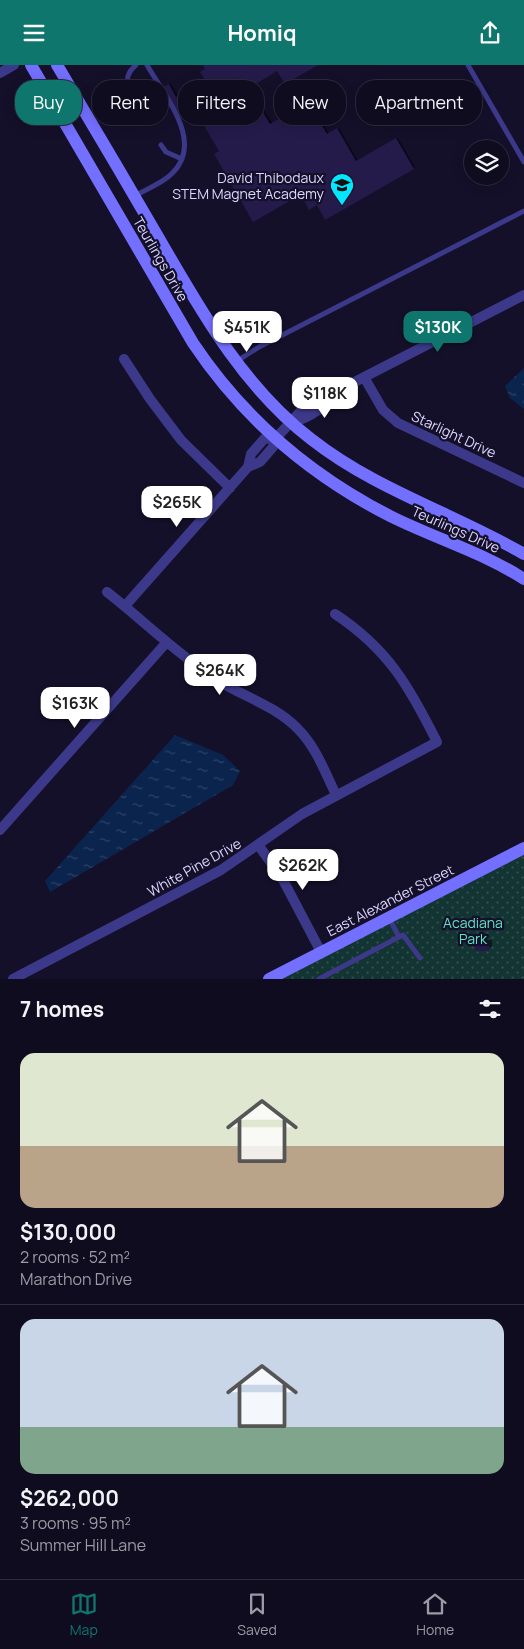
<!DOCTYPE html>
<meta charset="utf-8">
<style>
body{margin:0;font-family:Manrope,sans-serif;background:#181529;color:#f1f3f6;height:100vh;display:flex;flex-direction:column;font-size:19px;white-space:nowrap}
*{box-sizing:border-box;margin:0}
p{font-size:16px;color:#9b9ba5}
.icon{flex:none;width:28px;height:28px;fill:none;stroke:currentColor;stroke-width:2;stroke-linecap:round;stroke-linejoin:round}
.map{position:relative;height:914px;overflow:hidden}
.details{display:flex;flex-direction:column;background:#0f0c20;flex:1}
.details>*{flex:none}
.guide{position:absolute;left:15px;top:15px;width:495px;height:45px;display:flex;gap:10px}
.buttons{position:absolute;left:464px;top:75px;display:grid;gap:10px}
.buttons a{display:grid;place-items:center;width:45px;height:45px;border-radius:50%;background:#0f0c20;box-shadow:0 2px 12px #0003,0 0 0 1px #2f2c3e;font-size:25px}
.price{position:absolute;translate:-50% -42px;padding:0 11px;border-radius:10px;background:#fff;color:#222;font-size:16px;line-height:32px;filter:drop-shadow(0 1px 2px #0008)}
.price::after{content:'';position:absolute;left:50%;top:30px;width:15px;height:11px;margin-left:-8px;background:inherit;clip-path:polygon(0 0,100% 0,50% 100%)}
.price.selected{background:#0f766e;color:#fff}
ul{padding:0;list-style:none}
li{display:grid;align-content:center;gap:10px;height:265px;padding:0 20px}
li+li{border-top:1px solid #2f2c3e}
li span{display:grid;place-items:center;height:155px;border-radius:15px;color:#555}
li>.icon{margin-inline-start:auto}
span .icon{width:90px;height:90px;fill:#fffc;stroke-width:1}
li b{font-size:21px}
h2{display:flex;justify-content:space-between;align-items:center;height:60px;padding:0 20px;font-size:21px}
.pill{padding:0 18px;border-radius:20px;background:#0f0c20;box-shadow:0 2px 12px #0003,0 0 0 1px #2f2c3e;font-size:18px;line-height:45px}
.pill.selected{background:#0f766e;color:#fff}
header{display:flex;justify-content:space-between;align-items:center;height:65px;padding:0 20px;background:#0f766e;color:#fff;font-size:22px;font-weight:700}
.menu{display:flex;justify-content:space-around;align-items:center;height:70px;border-top:1px solid #2f2c3e;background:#0f0c20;font-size:14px;color:#9b9ba5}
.menu a{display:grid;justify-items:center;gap:2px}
.menu .selected{color:#0f766e}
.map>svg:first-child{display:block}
.grass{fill:url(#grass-dots)}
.water{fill:url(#water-ripples)}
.shadow{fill:#0007}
.building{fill:#251b4b}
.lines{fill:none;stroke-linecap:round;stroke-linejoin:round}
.lane{stroke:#3c398a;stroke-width:5}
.street{stroke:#3c398a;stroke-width:10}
.secondary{stroke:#736fff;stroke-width:12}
.labels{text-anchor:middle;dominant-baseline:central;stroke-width:4.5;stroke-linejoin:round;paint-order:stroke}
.poi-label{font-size:14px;fill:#ddd8ff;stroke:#14102a;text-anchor:end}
.street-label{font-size:14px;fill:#ddd8ff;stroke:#14102a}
.park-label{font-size:14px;fill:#5fe4c3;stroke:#14102a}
</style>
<header><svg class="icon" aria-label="menu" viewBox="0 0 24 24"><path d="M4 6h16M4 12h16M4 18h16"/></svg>Homiq<svg class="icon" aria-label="share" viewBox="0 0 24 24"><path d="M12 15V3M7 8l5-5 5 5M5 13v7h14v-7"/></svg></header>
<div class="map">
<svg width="524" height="914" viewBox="0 0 524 914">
<defs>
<pattern id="grass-dots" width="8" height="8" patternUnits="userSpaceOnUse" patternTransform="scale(1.25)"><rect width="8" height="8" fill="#123433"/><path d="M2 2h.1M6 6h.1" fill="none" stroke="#345152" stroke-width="1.8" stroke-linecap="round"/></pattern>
<pattern id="water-ripples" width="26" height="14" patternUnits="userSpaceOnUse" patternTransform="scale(1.25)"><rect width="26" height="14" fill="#0b244d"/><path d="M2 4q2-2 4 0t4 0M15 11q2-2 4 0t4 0" fill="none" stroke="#2e4368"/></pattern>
</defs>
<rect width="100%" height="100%" fill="#14102a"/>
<path class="grass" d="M524,784V914H272Z"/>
<path class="water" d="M524,303V344L510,333L505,321Z
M175,670L223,690L240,706L233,720L50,827L45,816Z"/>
<path class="shadow" d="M205,0H316L278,5L250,21L272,58L310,36L329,69L339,63L358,96L398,73L415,102L317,139L295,124L291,126L292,133L220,86L204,41L185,33L181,36L188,48L186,49L166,21L170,18L178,31L188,25L208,32L214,28Z
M480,875H492V881L488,885L476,878Z"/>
<path class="building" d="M203,0H318L285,19L277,6L249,23L270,59L308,36L327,69L337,63L356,96L396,73L414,104L325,155L317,140L309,145L300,128L297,130L294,126L290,128L293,134L253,157L214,89L219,86L199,52L206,47L203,42L185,35L180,38L187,50L182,54L163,22L169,19L176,32L186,26L206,33L213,28L200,7L205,4Z
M475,878H489V886H475Z"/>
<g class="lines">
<path class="lane" d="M468,0L524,97
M133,32C126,20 124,10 136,0
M161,80L166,87L182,94
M134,131C145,125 158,120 168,112C208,80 165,32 147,0
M237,296L259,282L524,146
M399,872L403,870L420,893
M319,914L399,872L389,853"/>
<path class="street" d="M0,8L14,0
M124,294L150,334L181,375L230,423
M364,312L383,345L398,358L524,418
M291,358C309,353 330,339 341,324
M248,402L260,397L273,382L276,373L302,345L331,326L341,324L524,230
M107,527C144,556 177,589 217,615C244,632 276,641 298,664C316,682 325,707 336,730
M125,541L248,402L251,389L264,374L276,373
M0,765L166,578
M259,781L282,813L321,887
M13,914L221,805L302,749L437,677C409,621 388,584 335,549"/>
<path class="secondary" d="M31,0L193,278C243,353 310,410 390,451C434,473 482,487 524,514
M57,0C91,57 124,113 157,170C200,244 242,321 311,374C376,425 453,448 524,489
M269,914L524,783"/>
</g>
<defs>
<g id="school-pin" transform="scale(1.25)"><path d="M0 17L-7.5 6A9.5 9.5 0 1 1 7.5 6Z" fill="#04e6ff" stroke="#14102a"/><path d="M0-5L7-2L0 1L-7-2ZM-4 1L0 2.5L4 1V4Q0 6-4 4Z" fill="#111"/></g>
</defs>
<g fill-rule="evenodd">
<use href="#school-pin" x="342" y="120"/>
</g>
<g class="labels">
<g class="poi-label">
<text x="324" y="112">David Thibodaux<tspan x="324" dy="16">STEM Magnet Academy</tspan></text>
</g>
<g class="street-label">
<text transform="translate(161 194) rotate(60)">Teurlings Drive</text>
<text transform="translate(454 369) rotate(25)">Starlight Drive</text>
<text transform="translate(456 464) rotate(24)">Teurlings Drive</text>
<text transform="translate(194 802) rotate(-29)">White Pine Drive</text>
<text transform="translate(390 835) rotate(-27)">East Alexander Street</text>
</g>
<g class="park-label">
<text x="473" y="857">Acadiana<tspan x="473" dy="16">Park</tspan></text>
</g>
</g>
</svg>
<div class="buttons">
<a><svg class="icon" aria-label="layers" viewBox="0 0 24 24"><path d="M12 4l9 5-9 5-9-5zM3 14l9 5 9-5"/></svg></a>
</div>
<b class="price" style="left:247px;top:288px">$451K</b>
<b class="price selected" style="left:438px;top:288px">$130K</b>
<b class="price" style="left:325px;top:354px">$118K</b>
<b class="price" style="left:177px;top:463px">$265K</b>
<b class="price" style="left:220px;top:631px">$264K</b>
<b class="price" style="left:75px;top:664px">$163K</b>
<b class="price" style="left:303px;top:826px">$262K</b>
<div class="guide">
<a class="pill selected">Buy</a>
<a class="pill">Rent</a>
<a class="pill">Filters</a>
<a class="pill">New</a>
<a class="pill">Apartment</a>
</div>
</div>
<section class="details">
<h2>7 homes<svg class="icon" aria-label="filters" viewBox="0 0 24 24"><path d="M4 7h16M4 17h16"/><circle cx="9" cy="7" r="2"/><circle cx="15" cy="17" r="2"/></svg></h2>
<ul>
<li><span style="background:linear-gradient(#dfe7d0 60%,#b9a48a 0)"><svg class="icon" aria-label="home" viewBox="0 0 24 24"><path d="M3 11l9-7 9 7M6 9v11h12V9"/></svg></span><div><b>$130,000</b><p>2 rooms · 52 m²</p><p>Marathon Drive</p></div></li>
<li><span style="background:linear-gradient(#c9d6e8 70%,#7fa58c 0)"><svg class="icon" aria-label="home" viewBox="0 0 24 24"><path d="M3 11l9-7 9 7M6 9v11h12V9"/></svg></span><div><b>$262,000</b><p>3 rooms · 95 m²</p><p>Summer Hill Lane</p></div></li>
</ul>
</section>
<nav class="menu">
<a class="selected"><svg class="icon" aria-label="map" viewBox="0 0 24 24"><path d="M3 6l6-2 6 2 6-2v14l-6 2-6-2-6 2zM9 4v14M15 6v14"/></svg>Map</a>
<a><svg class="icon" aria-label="saved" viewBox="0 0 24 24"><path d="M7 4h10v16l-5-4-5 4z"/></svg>Saved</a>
<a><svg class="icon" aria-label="home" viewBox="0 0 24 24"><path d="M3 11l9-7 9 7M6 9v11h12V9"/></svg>Home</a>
</nav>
